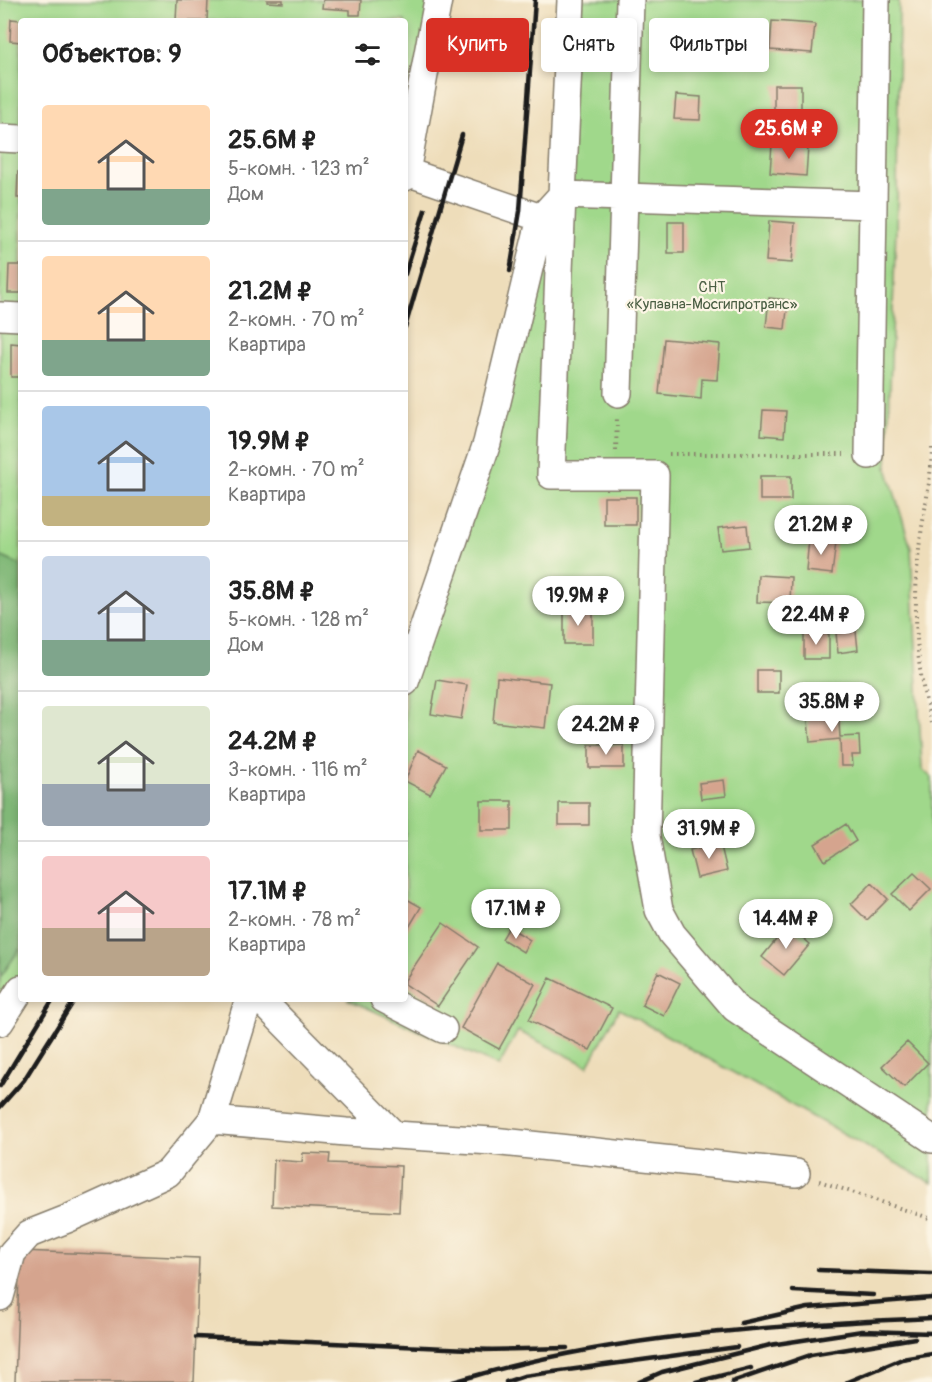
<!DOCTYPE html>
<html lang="ru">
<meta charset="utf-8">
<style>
body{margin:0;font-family:Pangolin,sans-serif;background:#f2f2f2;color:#222;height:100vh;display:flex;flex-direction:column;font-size:22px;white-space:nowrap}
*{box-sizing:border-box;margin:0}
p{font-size:20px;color:#767676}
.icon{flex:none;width:33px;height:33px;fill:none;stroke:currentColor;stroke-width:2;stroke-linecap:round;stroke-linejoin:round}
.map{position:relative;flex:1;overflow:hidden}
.side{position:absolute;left:18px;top:18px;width:390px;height:984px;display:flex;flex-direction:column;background:#fff;border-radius:6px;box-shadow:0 3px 9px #0003}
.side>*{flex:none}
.guide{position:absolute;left:426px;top:18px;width:416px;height:54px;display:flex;gap:12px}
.price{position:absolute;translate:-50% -51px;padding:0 14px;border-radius:21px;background:#fff;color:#222;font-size:20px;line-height:39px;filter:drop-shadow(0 2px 3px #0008)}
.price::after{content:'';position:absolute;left:50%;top:36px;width:18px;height:14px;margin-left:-9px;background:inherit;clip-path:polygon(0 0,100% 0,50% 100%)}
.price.active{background:#d93025;color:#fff}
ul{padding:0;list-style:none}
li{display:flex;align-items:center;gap:18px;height:150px;padding:0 24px}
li+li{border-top:2px solid #e0e0e0}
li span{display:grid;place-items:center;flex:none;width:168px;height:120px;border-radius:6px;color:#555}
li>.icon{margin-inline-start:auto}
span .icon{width:72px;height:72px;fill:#fffc;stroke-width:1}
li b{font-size:26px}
h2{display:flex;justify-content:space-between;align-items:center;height:72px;padding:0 24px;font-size:26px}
.tag{padding:0 21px;border-radius:6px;background:#fff;box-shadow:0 3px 9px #0003;font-size:21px;line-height:54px}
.tag.active{background:#d93025;color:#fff}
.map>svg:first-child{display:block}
.green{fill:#a0d88b;stroke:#5e7a54;stroke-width:1.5}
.forest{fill:#80b877;stroke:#4e6a4a;stroke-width:1.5}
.building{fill:#d5a48e}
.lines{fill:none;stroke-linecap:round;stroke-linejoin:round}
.minor-casing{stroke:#857c6b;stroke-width:30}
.path{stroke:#857c6b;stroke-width:4;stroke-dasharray:1.5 4.5;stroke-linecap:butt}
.minor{stroke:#fff;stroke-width:27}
.rail{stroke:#1c1c1c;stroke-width:4.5}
.labels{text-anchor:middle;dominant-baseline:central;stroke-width:4.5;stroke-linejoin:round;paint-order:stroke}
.park-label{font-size:15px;fill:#4a5e43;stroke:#fcf5e5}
</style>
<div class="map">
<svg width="932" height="1382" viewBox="0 0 932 1382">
<rect width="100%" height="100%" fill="#fcf5e5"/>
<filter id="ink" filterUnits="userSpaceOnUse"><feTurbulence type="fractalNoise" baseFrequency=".0167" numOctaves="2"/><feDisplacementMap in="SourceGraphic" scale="12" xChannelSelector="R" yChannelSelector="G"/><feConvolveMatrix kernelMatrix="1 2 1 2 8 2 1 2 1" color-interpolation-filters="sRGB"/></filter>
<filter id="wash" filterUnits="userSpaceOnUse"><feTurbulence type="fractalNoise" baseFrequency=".008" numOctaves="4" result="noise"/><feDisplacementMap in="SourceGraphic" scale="24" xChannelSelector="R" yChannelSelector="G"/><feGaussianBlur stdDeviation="1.35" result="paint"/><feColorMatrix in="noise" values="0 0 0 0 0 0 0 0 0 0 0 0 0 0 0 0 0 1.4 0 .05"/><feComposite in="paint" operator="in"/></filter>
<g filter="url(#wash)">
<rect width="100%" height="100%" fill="#eeddba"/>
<path class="green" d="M0,0H438L405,177V21H21V989L0,1022Z
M571,0H899L897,200L887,468L911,548L922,769L932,778V1183L619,1009L588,1066L518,1031L499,1066L347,999H405V682L562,195Z"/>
<path class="forest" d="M0,556L21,565V947L0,978Z"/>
<g id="blocks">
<path class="building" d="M177,0H208L207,21H176Z
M267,0H283V3L267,2Z
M323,0H361L360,15H350V10L322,8Z
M11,19L21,20V42L10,41Z
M772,21L815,24L812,53L770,50Z
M774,85H801V115H774Z
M676,95L701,97L700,120L674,119Z
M772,144L808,147L806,176L770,173Z
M18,172L21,173V198H17Z
M769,221L795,223L792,263L766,261Z
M668,222H684V253H668Z
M9,265H21V293H8Z
M769,298L788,300L785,329L766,327Z
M664,339L720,344L717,380L702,379L701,399L659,394Z
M11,343L21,344V377H11Z
M763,410L786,411L784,437L761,435Z
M760,476H791V500H760Z
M604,497H636V525H604Z
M747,525L749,547L721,550L718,528Z
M809,539L836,542L832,574L806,571Z
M758,575L791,577L790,603L757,602Z
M564,610H593V644H564Z
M856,631L858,650L838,653L836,633Z
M804,634H829V659H804Z
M757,670H779V693H757Z
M497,677L550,683L545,728L493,722Z
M437,680L467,685L461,719L431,714Z
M838,708L840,737L859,736L860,755H852L853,766H841L840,739L810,742L807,710Z
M589,745H624V768H589Z
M418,750L446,765L430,794L405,781Z
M724,780L726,796L701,799L699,783Z
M481,801H512V830H481Z
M559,803H589V825H559Z
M846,824L856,841L825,861L815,844Z
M720,842L727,871L697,878L690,850Z
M914,873L931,889L909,911L892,894Z
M872,883L888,899L867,920L851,904Z
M405,898L421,907L405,934Z
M443,923L478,947L438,1006L405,984V980Z
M788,925L810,944L784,975L762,957Z
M509,927L530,940L523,952L502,939Z
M497,963L535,984L499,1049L461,1028Z
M658,972L680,983L664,1016L642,1005Z
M550,978L612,1008L590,1050L529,1020Z
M907,1042L928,1063L904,1087L882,1066Z
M303,1153L330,1154L329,1163L401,1166L399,1212L272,1206L274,1160L302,1162Z
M20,1251L199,1258L194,1382H15Z"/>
</g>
</g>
<g filter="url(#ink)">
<use href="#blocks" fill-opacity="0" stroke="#857c6b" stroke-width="1.5"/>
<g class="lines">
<g class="minor-casing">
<path id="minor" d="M876,0L873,205L562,195L551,475H655L646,836L659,910L672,934L735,1008L932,1139
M0,138L21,139
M407,172L541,218L562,195L571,0
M405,177L438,0
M0,316L21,317
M618,393L630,0
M869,455L873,205
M405,682L487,443L541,218
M264,999L266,1005L394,1135
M384,999L443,1029
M0,1022L21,989
M212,1120L346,1132L492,1141L796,1173
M0,1297L12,1253L29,1234L67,1219L168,1173L212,1120L249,999"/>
</g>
<path class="path" d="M932,448C931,483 923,515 919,549C913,604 915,670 932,723
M616,451L617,417
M669,454H844
M819,1181L932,1219"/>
<use href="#minor" class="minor"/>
<path class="rail" d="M510,271L520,211L535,0
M405,274L425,210
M405,327L462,135
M0,1086L53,999
M0,1107L24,1080L75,999
M818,1270L932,1274
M793,1291L873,1295
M741,1323L808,1308L932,1298
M196,1337L492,1350
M483,1350L567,1348
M453,1382C607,1335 772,1325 932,1318
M506,1382L524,1376L737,1347
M639,1382L662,1372L770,1345L862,1331L932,1333
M696,1382L751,1368
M732,1382L811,1355L915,1338
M847,1382L902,1359L932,1354"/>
</g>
</g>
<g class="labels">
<g class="park-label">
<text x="712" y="287">СНТ<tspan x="712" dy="17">«Купавна-Мосгипротранс»</tspan></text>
</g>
</g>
</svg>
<b class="price active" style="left:789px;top:160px">25.6M ₽</b>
<b class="price" style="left:821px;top:556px">21.2M ₽</b>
<b class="price" style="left:578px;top:627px">19.9M ₽</b>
<b class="price" style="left:816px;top:646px">22.4M ₽</b>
<b class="price" style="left:832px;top:733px">35.8M ₽</b>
<b class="price" style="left:606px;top:756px">24.2M ₽</b>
<b class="price" style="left:709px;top:860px">31.9M ₽</b>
<b class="price" style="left:516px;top:940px">17.1M ₽</b>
<b class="price" style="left:786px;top:950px">14.4M ₽</b>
<div class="guide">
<a class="tag active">Купить</a>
<a class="tag">Снять</a>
<a class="tag">Фильтры</a>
</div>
<section class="side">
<h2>Объектов: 9<svg class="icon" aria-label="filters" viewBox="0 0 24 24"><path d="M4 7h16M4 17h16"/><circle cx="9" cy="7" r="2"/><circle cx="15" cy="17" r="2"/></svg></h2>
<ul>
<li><span style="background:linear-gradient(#ffd9b3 70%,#7fa58c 0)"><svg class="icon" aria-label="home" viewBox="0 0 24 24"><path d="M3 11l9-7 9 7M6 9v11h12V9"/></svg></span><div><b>25.6M ₽</b><p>5-комн. · 123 m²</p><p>Дом</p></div></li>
<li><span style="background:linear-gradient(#ffd9b3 70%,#7fa58c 0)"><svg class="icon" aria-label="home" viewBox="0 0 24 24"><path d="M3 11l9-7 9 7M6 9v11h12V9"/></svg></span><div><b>21.2M ₽</b><p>2-комн. · 70 m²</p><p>Квартира</p></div></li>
<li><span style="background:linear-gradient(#a9c7e8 75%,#c2b280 0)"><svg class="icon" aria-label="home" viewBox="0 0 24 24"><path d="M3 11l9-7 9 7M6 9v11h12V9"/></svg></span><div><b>19.9M ₽</b><p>2-комн. · 70 m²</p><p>Квартира</p></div></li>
<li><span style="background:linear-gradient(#c9d6e8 70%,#7fa58c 0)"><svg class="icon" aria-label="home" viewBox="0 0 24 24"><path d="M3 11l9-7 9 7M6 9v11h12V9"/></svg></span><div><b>35.8M ₽</b><p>5-комн. · 128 m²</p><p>Дом</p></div></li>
<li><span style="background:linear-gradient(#dfe7d0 65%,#9aa5b1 0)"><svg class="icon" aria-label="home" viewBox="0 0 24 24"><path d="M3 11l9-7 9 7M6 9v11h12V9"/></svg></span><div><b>24.2M ₽</b><p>3-комн. · 116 m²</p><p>Квартира</p></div></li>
<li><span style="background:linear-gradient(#f6c9c9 60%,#b9a48a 0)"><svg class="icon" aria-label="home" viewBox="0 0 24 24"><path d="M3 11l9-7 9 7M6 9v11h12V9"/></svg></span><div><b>17.1M ₽</b><p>2-комн. · 78 m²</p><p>Квартира</p></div></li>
</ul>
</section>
</div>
